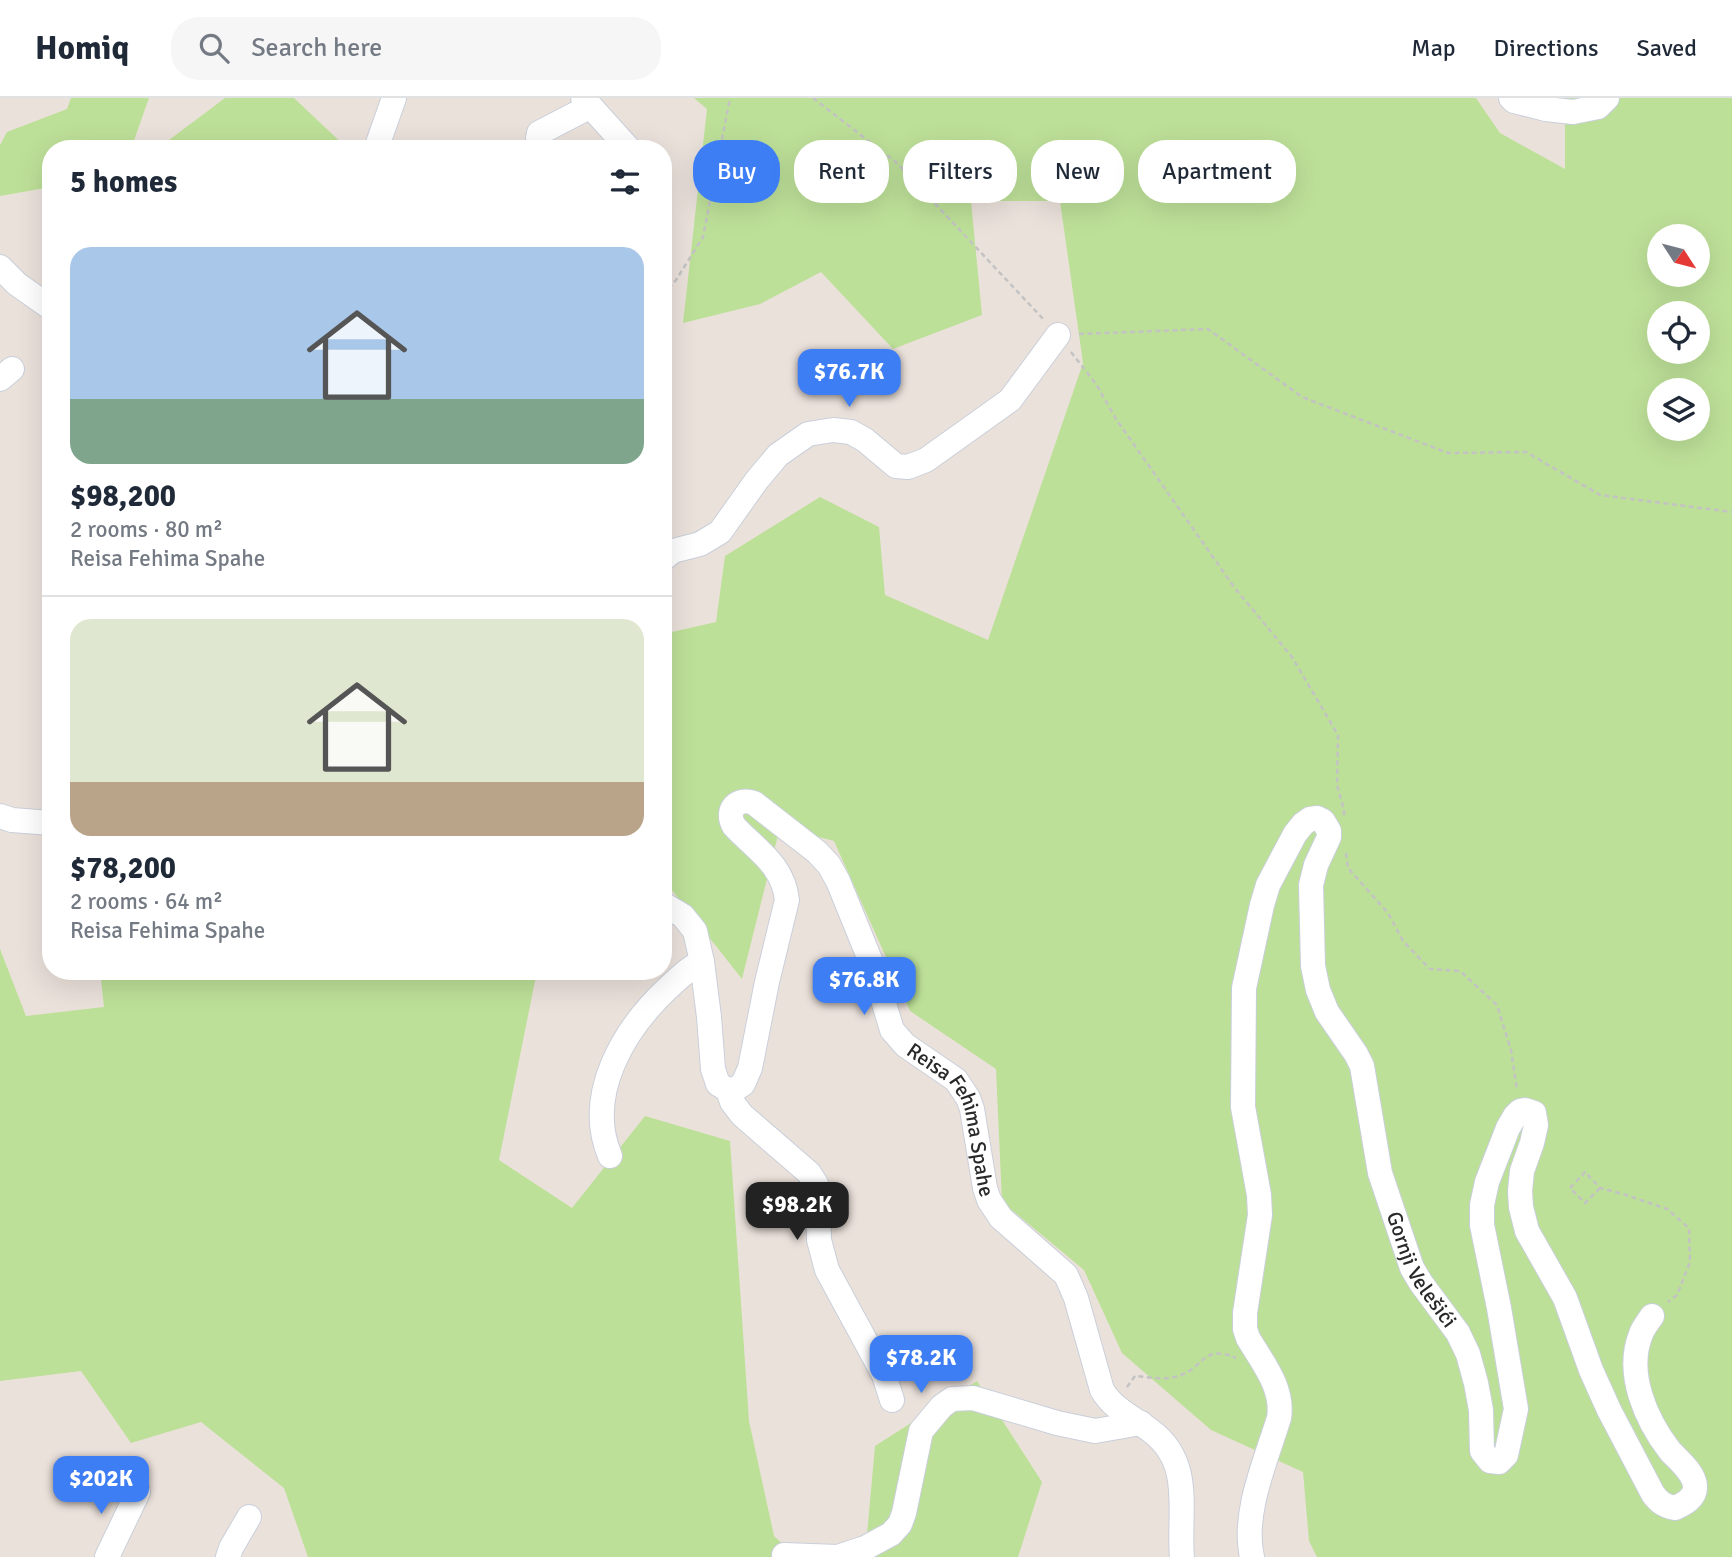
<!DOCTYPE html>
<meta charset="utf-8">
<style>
body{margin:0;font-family:Signika,sans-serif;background:#f6f6f7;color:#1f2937;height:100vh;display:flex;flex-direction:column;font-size:26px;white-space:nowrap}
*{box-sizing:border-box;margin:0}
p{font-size:23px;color:#747a83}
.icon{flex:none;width:38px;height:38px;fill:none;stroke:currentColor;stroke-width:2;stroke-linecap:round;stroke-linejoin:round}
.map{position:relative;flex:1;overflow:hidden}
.drawer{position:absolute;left:42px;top:42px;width:630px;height:840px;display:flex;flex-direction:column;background:#fff;border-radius:28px;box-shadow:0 7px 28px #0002}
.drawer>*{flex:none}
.top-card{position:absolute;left:693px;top:42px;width:665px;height:63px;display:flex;gap:14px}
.needle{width:46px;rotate:126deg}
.controls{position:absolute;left:1647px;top:126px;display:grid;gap:14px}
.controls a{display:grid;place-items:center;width:63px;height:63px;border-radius:50%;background:#fff;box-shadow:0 7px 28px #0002;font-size:35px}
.price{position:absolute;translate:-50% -60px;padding:0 16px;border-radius:14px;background:#3e7ef5;color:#fff;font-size:23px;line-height:46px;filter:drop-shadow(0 2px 4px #0008)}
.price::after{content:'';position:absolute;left:50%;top:42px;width:21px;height:16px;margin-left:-10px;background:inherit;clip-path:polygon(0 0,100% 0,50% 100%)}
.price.on{background:#222;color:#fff}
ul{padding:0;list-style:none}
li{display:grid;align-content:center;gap:14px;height:371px;padding:0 28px}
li+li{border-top:2px solid #e0e1e3}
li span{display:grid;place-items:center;height:217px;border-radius:21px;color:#555}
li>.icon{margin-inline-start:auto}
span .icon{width:126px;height:126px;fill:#fffc;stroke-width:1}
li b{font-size:30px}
h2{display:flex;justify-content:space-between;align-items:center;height:84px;padding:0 28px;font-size:30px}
.chip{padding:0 24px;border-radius:28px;background:#fff;box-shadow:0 7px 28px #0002;font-size:24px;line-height:63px}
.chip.on{background:#3e7ef5;color:#fff}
header{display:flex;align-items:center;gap:42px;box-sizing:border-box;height:98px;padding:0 35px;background:#fff;border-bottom:2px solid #e0e1e3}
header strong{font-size:33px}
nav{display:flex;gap:38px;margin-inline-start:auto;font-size:24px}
.search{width:490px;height:63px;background:#f6f6f7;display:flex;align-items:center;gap:18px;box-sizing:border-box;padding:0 24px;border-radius:28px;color:#747a83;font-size:26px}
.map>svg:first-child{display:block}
.green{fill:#bde098;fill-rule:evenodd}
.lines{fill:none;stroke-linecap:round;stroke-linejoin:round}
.minor-casing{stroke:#c9cfda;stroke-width:26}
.path{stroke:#c3c3c3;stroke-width:2.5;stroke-dasharray:5 3.5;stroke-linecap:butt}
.minor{stroke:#fff;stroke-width:24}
.labels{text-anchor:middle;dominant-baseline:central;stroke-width:5;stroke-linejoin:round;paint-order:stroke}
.street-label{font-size:21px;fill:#292929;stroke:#fff}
</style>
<header>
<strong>Homiq</strong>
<div class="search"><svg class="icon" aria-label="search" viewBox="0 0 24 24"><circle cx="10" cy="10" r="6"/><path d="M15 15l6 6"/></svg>Search here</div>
<nav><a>Map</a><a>Directions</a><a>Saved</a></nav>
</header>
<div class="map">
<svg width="1732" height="1459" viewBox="0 0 1732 1459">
<rect width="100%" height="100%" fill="#ebe1db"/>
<path class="green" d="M71,0H149L131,51H51V89L0,98V47L7,34L67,11Z
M225,0H294L348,51H157Z
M694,0H1476L1500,35L1565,71V0H1732V1459H1317L1309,1443L1303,1374L1211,1332L1122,1255L1084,1172L1002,1104L996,971L910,913L834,743L780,729L742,881L663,781V536L716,524L725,458L820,399L879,429L885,497L988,542L1083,265L1060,103H971L982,217L893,251L821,174L760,206L683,225L707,11ZM1659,138H1698V177H1659ZM1659,215H1698V254H1659ZM1659,292H1698V331H1659Z
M0,851L26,918L104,909L100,873H534L536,878L499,1062L572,1110L645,1018L730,1043L749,1323L774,1438L797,1459H308L284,1390L201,1324L131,1345L81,1273L0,1283Z
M977,1283L1042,1384L1018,1459H865L875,1348Z"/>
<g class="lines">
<g class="minor-casing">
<g id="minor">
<path d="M583,0L629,51"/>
<path d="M1511,0L1514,3L1546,11L1573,14L1598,9L1607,0"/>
<path d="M376,51L394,0"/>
<path d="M541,51L538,40L539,35L589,9"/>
<path d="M0,169L17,186L51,210"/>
<path d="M0,281L12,271"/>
<path d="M663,461L673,453L700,446L720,434L757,382L778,357L808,336L833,332L851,334L865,342L896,368L908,369L926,362L1010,302L1058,237"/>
<path d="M0,718L12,722L51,725"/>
<path id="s1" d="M663,806L683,818L695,833L702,864L709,919L713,971L718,986L728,992H734L743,986L750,970L767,884L787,802C783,766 756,752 734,728C725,712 737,699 754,705L817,754L829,767L838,783L873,869L892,932L905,947L956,982L968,1000L972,1011L985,1090L989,1102L1001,1120L1066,1177L1076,1200L1102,1292C1113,1311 1134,1320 1151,1333C1194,1365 1178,1414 1182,1459"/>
<path d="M728,992L732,1004L742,1017L809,1075L816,1086L818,1092L819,1142L827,1172L884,1277L892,1302"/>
<path d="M610,1058C584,997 624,931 668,890C679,880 688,870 702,864"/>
<path d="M784,1457L838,1459L865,1450L891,1436L900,1426L904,1415L921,1333L942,1308L952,1301L973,1300L1057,1325L1095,1333L1141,1325"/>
<path d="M107,1459L138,1394"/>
<path d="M228,1459L231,1450L249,1419"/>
<path id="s2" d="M1252,1459C1242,1416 1266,1362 1279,1320C1284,1290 1262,1264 1248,1240L1245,1231V1215L1260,1117L1259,1097L1243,1009L1244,890L1262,807L1268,787L1295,736L1303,726L1310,721L1317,720L1323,723L1329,733V739L1316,767L1311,787L1313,868L1318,892L1327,914L1356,956L1362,968L1380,1075L1412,1170L1421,1185L1458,1235L1468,1256L1476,1285L1481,1312L1482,1353L1490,1363L1499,1364L1506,1357L1516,1311L1499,1210L1482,1127V1107L1487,1084L1508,1030L1515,1018L1520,1013L1525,1012L1534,1015L1536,1027L1532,1045L1522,1073L1520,1093L1521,1109L1527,1133L1565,1200L1591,1272L1609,1312L1653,1396C1659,1404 1664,1408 1675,1410C1684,1406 1696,1400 1695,1388C1694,1374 1678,1362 1670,1353C1646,1322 1625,1275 1641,1236C1643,1230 1648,1224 1652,1218"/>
</g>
</g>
<path class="path" d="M813,0L897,65L1045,223
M663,197L676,182L703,139L730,0
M1079,236L1208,231L1302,299L1448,355L1526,354L1600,397L1732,414
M1071,254L1096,286L1116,321L1234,489L1292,559L1338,637L1337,687L1344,712V719
M1346,755L1348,770L1388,815L1403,843L1430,871L1460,873L1497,907L1511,952L1517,992
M1600,1090L1585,1105L1570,1090L1585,1074L1600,1090L1623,1096L1667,1111L1689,1130L1690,1164L1677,1197L1668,1204
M1127,1289L1135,1278C1150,1279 1166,1283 1181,1277C1204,1269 1203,1246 1236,1260"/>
<use href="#minor" class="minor"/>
</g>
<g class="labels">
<g class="street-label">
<text stroke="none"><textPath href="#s1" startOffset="940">Reisa Fehima Spahe</textPath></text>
<text stroke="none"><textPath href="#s2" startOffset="1260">Gornji Velešići</textPath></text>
</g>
</g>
</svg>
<div class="controls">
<a><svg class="needle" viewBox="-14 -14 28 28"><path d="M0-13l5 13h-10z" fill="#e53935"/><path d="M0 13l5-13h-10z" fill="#747a83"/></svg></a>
<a><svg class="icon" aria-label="locate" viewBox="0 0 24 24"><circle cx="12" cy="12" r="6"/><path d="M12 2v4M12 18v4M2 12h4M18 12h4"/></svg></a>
<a><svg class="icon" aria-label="layers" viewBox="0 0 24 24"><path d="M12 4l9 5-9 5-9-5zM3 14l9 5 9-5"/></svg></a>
</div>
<b class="price" style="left:849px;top:311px">$76.7K</b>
<b class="price" style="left:864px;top:919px">$76.8K</b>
<b class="price on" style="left:797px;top:1144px">$98.2K</b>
<b class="price" style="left:921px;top:1297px">$78.2K</b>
<b class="price" style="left:101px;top:1418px">$202K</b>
<div class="top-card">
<a class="chip on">Buy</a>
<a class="chip">Rent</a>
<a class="chip">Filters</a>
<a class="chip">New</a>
<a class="chip">Apartment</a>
</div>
<section class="drawer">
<h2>5 homes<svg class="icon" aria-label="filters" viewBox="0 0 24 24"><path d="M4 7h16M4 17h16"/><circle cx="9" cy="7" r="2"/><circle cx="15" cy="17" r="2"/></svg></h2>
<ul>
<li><span style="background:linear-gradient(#a9c7e8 70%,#7fa58c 0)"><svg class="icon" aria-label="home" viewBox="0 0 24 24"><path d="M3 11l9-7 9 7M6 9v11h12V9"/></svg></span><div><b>$98,200</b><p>2 rooms · 80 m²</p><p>Reisa Fehima Spahe</p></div></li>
<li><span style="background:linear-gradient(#dfe7d0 75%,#b9a48a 0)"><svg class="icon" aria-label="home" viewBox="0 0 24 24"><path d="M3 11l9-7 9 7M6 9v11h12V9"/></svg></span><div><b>$78,200</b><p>2 rooms · 64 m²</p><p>Reisa Fehima Spahe</p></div></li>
</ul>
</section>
</div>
